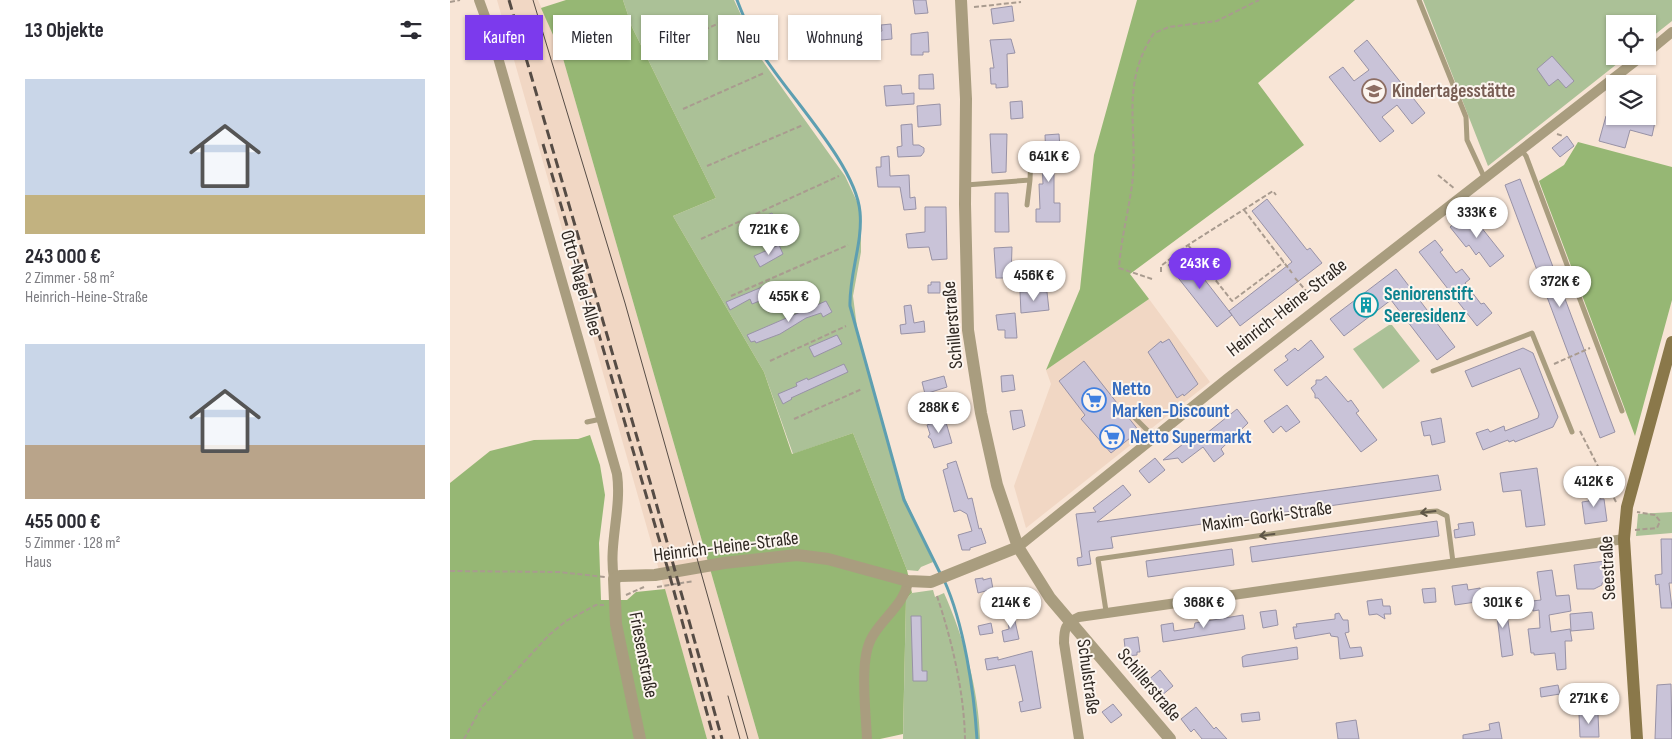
<!DOCTYPE html>
<html lang="de">
<meta charset="utf-8">
<style>
body{margin:0;font-family:"Sofia Sans Condensed",sans-serif;background:#f2f2f3;color:#2b2b33;height:100vh;display:flex;flex-direction:column;font-size:19px;white-space:nowrap}
*{box-sizing:border-box;margin:0}
p{font-size:16px;color:#7c7c81}
.icon{flex:none;width:28px;height:28px;fill:none;stroke:currentColor;stroke-width:2;stroke-linecap:round;stroke-linejoin:round}
.map{position:relative;flex:1;overflow:hidden}
.drawer{display:flex;flex-direction:column;background:#fff;width:450px}
.drawer>*{flex:none}
.hud{position:absolute;left:15px;top:15px;width:475px;height:45px;display:flex;gap:10px}
.buttons{position:absolute;left:1156px;top:15px;display:grid;gap:10px}
.buttons a{display:grid;place-items:center;width:50px;height:50px;border-radius:0px;background:#fff;box-shadow:0 1px 4px #0004;font-size:25px}
.price{position:absolute;translate:-50% -42px;padding:0 11px;border-radius:18px;background:#fff;color:#222;font-size:16px;line-height:32px;filter:drop-shadow(0 1px 2px #0008)}
.price::after{content:'';position:absolute;left:50%;top:30px;width:15px;height:11px;margin-left:-8px;background:inherit;clip-path:polygon(0 0,100% 0,50% 100%)}
.price.selected{background:#7c3aed;color:#fff}
ul{padding:0;list-style:none}
li{display:grid;align-content:center;gap:10px;height:265px;padding:0 25px}
li span{display:grid;place-items:center;height:155px;border-radius:0px;color:#555}
li>.icon{margin-inline-start:auto}
span .icon{width:90px;height:90px;fill:#fffc;stroke-width:1}
li b{font-size:21px}
h2{display:flex;justify-content:space-between;align-items:center;height:60px;padding:0 25px;font-size:21px}
.chip{padding:0 18px;border-radius:0px;background:#fff;box-shadow:0 1px 4px #0004;font-size:18px;line-height:45px}
.chip.selected{background:#7c3aed;color:#fff}
main{display:flex;flex:1;min-height:0}
.map>svg:first-child{display:block}
.built{fill:#f1d7c4}
.green{fill:#abc197}
.forest{fill:#96b774}
.lines{fill:none;stroke-linecap:round;stroke-linejoin:round}
.stream{stroke:#5e9fb1;stroke-width:3}
.building{fill:#c9c3d8;stroke:#9892a6}
.path{stroke:#a99b8f;stroke-width:2;stroke-dasharray:5 2.5;stroke-linecap:butt}
.service{stroke:#a99d7f;stroke-width:5}
.minor{stroke:#a99d7f;stroke-width:10}
.tertiary{stroke:#a99d7f;stroke-width:12}
.secondary{stroke:#8a784a;stroke-width:12}
.tram{stroke:#564c45;stroke-width:1}
.rail{stroke:#564c45;stroke-width:3;stroke-dasharray:10 5;stroke-linecap:butt}
.oneway{stroke:#5f5647}
.labels{text-anchor:middle;dominant-baseline:central;stroke-width:4;stroke-linejoin:round;paint-order:stroke}
.education-label{font-size:19px;font-weight:bold;fill:#785e54;stroke:#fcf5ef;text-anchor:start}
.street-label{font-size:19px;fill:#2e2721;stroke:#fcf5ef}
.culture-label{font-size:19px;font-weight:bold;fill:#0d838f;stroke:#fcf5ef;text-anchor:start}
.shop-label{font-size:19px;font-weight:bold;fill:#366cbe;stroke:#fcf5ef;text-anchor:start}
</style>
<main>
<section class="drawer">
<h2>13 Objekte<svg class="icon" aria-label="filters" viewBox="0 0 24 24"><path d="M4 7h16M4 17h16"/><circle cx="9" cy="7" r="2"/><circle cx="15" cy="17" r="2"/></svg></h2>
<ul>
<li><span style="background:linear-gradient(#c9d6e8 75%,#c2b280 0)"><svg class="icon" aria-label="home" viewBox="0 0 24 24"><path d="M3 11l9-7 9 7M6 9v11h12V9"/></svg></span><div><b>243 000 €</b><p>2 Zimmer · 58 m²</p><p>Heinrich-Heine-Straße</p></div></li>
<li><span style="background:linear-gradient(#c9d6e8 65%,#b9a48a 0)"><svg class="icon" aria-label="home" viewBox="0 0 24 24"><path d="M3 11l9-7 9 7M6 9v11h12V9"/></svg></span><div><b>455 000 €</b><p>5 Zimmer · 128 m²</p><p>Haus</p></div></li>
</ul>
</section>
<div class="map">
<svg width="1222" height="739" viewBox="0 0 1222 739">
<rect width="100%" height="100%" fill="#f8e5d6"/>
<path class="built" d="M47,0H88L112,55L309,739H257Z
M699,299L760,382L576,528L564,486L601,384L596,370Z"/>
<path class="green" d="M173,0H284L312,60L395,176L411,210V252L403,296L408,335L448,482L483,562L471,567L468,571L457,570L403,433L343,454L314,372L223,216L266,198L182,27Z
M973,0H1222V21L1198,40V24H1165V56H1177L1038,166Z
M939,325H942L970,361L933,389L903,349Z
M1222,512V533L1186,536L1188,514Z
M483,590L485,597L494,593C514,638 529,690 530,739H453L456,599L462,593Z"/>
<path class="forest" d="M116,0H173L182,27L266,198L223,216L314,372L342,454L403,433L457,570L462,593L456,599L453,734L430,739H309L112,55L91,8Z
M687,0H905L808,83L854,145L680,274L699,299L596,370L630,289L644,155Z
M1128,142L1222,167V300L1185,436L1089,181L1114,165Z
M140,435L150,465L155,495L149,543L151,600H177L186,592L215,589L257,739H0V483L40,451L84,440L128,439Z"/>
<g class="lines">
<path class="stream" d="M287,0C294,18 302,38 313,55C339,96 406,165 410,212C413,243 399,274 400,306L454,500L491,575
M494,580C514,624 524,691 527,739"/>
</g>
<path class="building" d="M463,0H476L478,13L465,14Z
M562,6L564,21L543,24L541,9Z
M441,24L442,39L421,41L420,33L432,31L431,25Z
M478,32L479,52H473V55H461V34Z
M561,39L565,53L557,54L558,87L546,88V84H541L540,68H544L540,40Z
M917,40L975,113L962,124L947,105L932,117L944,131L930,142L879,77L893,67L904,81L919,70L904,51Z
M1102,56L1124,81L1116,88L1108,79L1099,86L1087,69Z
M483,74L484,89H469V75Z
M451,85L452,94L464,93V104L436,106L434,86Z
M572,101L573,118L561,119L560,102Z
M490,104L491,125L468,127L467,106Z
M1156,116H1183L1205,122L1202,136L1180,130L1175,148L1149,141Z
M462,124L463,145H469L474,148V152L471,156L448,157L447,147L452,146L451,125Z
M540,134H557L556,172L542,173Z
M609,134L610,148H606V172H604V203H610V222H586V209H590L589,184H593L592,159H596L595,135Z
M1117,136L1124,146L1110,157L1102,148Z
M439,156L440,176L459,175L460,198L465,197L466,209L454,210L450,187H428L426,167H431V157Z
M1070,179L1165,432L1150,438L1055,185Z
M545,193H558L559,232H545Z
M817,199L857,250L860,248L872,263L790,326L779,311L842,262L802,211Z
M475,207H496L497,259L482,260L479,247L458,248L456,234L475,232Z
M1019,212L1054,256L1040,267L1029,252L1026,255L1019,245L1016,247L1000,227Z
M322,213L325,219L303,229L300,222Z
M985,240L993,250L990,252L1006,273L1012,269L1020,279L1015,283L1031,304L1034,303L1042,313L1027,326L969,252Z
M329,245L333,254L310,267L304,256Z
M562,247L561,278H546L544,248Z
M734,253L782,315L767,327L718,265Z
M946,269L1005,347L987,360L941,300L894,336L880,319Z
M324,282L328,289L310,296L312,300L302,304L300,299L280,310L276,302Z
M481,282H490V293H478V285H481Z
M584,291L597,292L599,310L571,313L570,292Z
M376,301L382,312L373,317L371,313L356,318L330,334L306,343L305,341L301,342L297,335Z
M461,305L464,323L474,321L475,332L451,334L450,325L456,324L454,306Z
M565,313L567,338H555V330H548L546,315Z
M387,335L392,344L364,357L359,347Z
M719,339L748,384L734,396L733,394L727,398L698,352L711,341L712,343Z
M861,340L874,357L837,386L824,370L838,360L835,356L845,348L848,351Z
M1073,348L1083,353L1108,417L1103,427L1065,442L1064,440L1059,442L1058,440L1033,450L1026,433L1038,429L1040,432L1054,426L1055,431L1088,418L1089,414L1070,368L1022,387L1015,371Z
M634,361L689,431L661,453L631,419L635,415L609,381Z
M394,364L398,372L341,398L342,399L333,404L328,394L347,386L346,383L357,378L358,380Z
M563,375L565,390L552,392L551,376Z
M494,376L497,387L475,394L472,382Z
M876,376L898,402L901,400L909,411L906,413L927,440L911,452L868,398H865V394L861,388L866,384V380H871Z
M837,405L850,422L836,432L831,426L823,433L814,421Z
M787,409L798,423L771,449L774,454L764,462L753,447L732,463L728,458L713,460L738,440L742,445Z
M572,410L575,426L563,430L560,411Z
M991,418L995,442L982,445L980,435L974,436L971,422Z
M495,419L502,443L484,448L481,439L478,437L480,434L477,425Z
M705,458L715,470L699,483L689,471Z
M506,461L518,499L522,498L529,529L531,528L536,543L520,548V550H512L508,535L522,531L517,514L510,510L504,512L493,470L498,468L497,464Z
M1087,468L1095,525L1076,527L1071,490L1053,492L1050,473Z
M988,475L991,490L661,537L663,548L639,551L641,564L628,566L627,558L632,557L626,514L646,512L643,508L673,485L681,495L647,522Z
M1149,489L1150,499H1154L1157,521L1135,524L1132,502L1139,501L1137,490Z
M987,521L989,536L802,562L800,547Z
M1023,522L1025,535L1005,538L1004,530L1009,529L1008,524Z
M1211,539H1222V583H1219L1222,608H1211L1209,584L1206,585L1205,575L1212,574Z
M782,549L784,565L698,577L696,561Z
M1155,561L1157,582L1152,583V585L1144,589H1127L1124,565Z
M1102,570L1106,596L1119,595L1121,611L1099,615L1101,632L1120,629L1122,641H1115L1116,669L1107,670L1105,653L1084,655V653H1081L1078,629L1090,628L1089,610L1083,611L1082,601L1091,600L1087,572Z
M533,578V580L541,578L543,589L528,593L525,579Z
M1017,584L1018,590L1030,588L1033,601L1005,605L1002,586Z
M985,588L986,602L974,603L972,589Z
M561,589L564,607L545,611L541,593Z
M932,599L933,606H940L941,614H934L935,619L927,614L919,615L917,601Z
M1059,606L1060,614H1057L1063,655L1052,657L1047,616H1041L1039,608Z
M826,610L828,625L813,628L810,612Z
M563,612L569,639L554,642L552,631L559,629L557,613Z
M1142,612L1144,629L1121,631L1120,614Z
M889,613L893,620H898L899,632L895,633L900,648L911,647L913,656L890,659L888,637L881,636L880,633L845,639L843,627H847L846,624L885,619V614Z
M793,615L795,629L713,642L711,625L723,623L724,631L744,628L745,623Z
M461,616H471L472,671H477V681H463Z
M541,623L543,633L530,635L528,626Z
M688,637L690,652H687V655L676,656L674,639Z
M847,647L848,659L793,667L792,657L796,655Z
M582,651L591,708L571,712L569,702L573,701L565,665L537,670L535,659L548,657V660Z
M710,670L723,686L711,696L697,681Z
M1221,684L1222,739H1205L1207,685Z
M1108,685L1110,694L1091,697L1090,688Z
M663,704L672,715L661,723L652,712Z
M746,707L764,729L766,727L777,739H752L744,729L741,732L731,719Z
M809,712L810,720L792,722L791,714Z
M1129,714H1148L1149,737H1130Z
M906,720L909,739H888L886,723Z
M1049,722L1052,739H1013V735L1040,730L1039,724Z"/>
<g class="lines">
<path class="path" d="M0,2L10,0
M524,7L571,2
M220,45L283,17
M233,109L314,73
M1107,134L1113,136
M257,166L353,125
M988,175L1005,189
M794,210L842,273
M251,239L389,176
M738,245L782,301L834,262
M711,272V266L738,245L823,191L826,195
M845,278L857,292
M702,279L669,268C671,240 678,213 682,185C689,129 669,86 704,33L719,27L767,21L809,0
M281,296L398,245
M320,361L396,326
M1104,364L1140,348
M344,419L412,389
M1130,431L1166,502
M1185,530L1207,528L1210,521L1205,515L1187,512
M0,571L109,572L155,577
M207,587L244,581
M176,595L194,587
M487,596C502,641 514,691 515,739
M630,668L640,661
M14,739L31,708L99,635L116,621L146,605H154"/>
<path class="service" d="M969,0L1016,117L1017,140L1035,179
M26,30L39,26
M1072,151L1076,156L1172,411
M516,185L580,180L581,153
M577,205L580,180
M983,371L1082,333L1122,432
M685,418L704,437
M137,422L151,419
M656,611L648,559L973,512L987,511L997,516L1003,562"/>
<path class="minor" d="M29,0L41,33L167,474C172,509 158,544 164,579
M1198,52L1222,32
M568,547L778,378L1192,56
M417,739C416,712 409,662 421,639C431,619 455,604 458,581
M629,739L614,643C614,629 615,623 629,617L1174,539"/>
<path class="tertiary" d="M511,0L516,99L515,204L518,330L531,413L547,485L568,547L600,598L720,739
M190,739L166,624L164,579L170,576L205,575L274,563L347,555L378,559L458,581L481,582L568,547"/>
<path class="secondary" d="M1187,739L1174,539L1177,507L1222,342"/>
<path class="tram" d="M83,0L175,303L298,739
M278,696L290,739"/>
<path class="rail" d="M59,0L203,492L272,739
M93,144L219,573L264,739"/>
</g>
<defs><path id="oneway-shaft" d="M-6 0H5M1.5-3L5.5 0L1.5 3" fill="none" stroke-width="1.6" stroke-linecap="round" stroke-linejoin="round" transform="scale(1.25)"/></defs>
<g class="oneway">
<use href="#oneway-shaft" transform="translate(978 512) rotate(173)"/>
<use href="#oneway-shaft" transform="translate(817 535) rotate(172)"/>
</g>
<defs>
<g id="school-ring" transform="scale(1.25)"><circle r="9.5" fill="#fcf5ef" stroke="#8d6e63" stroke-width="1.5"/><path d="M0-5L7-2L0 1L-7-2ZM-4 1L0 2.5L4 1V4Q0 6-4 4Z" fill="#8d6e63"/></g>
<g id="building-ring" transform="scale(1.25)"><circle r="9.5" fill="#fcf5ef" stroke="#0f9aa8" stroke-width="1.5"/><path d="M-4-6H4V6H1V3H-1V6H-4ZM-2.5-4.3h1.7v1.8h-1.7ZM.8-4.3h1.7v1.8H.8ZM-2.5-1h1.7V.8h-1.7ZM.8-1h1.7V.8H.8Z" fill="#0f9aa8"/></g>
<g id="supermarket-ring" transform="scale(1.25)"><circle r="9.5" fill="#fcf5ef" stroke="#3f7fe0" stroke-width="1.5"/><path d="M-6-5.5h2.5l.6 2H6L4.5 2H-2.5L-4.4-4H-6ZM-1.5 3.2a1.3 1.3 0 1 0 .1 0ZM3 3.2a1.3 1.3 0 1 0 .1 0Z" fill="#3f7fe0"/></g>
</defs>
<g fill-rule="evenodd">
<use href="#school-ring" x="924" y="91"/>
<use href="#building-ring" x="916" y="305"/>
<use href="#supermarket-ring" x="644" y="400"/>
<use href="#supermarket-ring" x="662" y="437"/>
</g>
<g class="labels">
<g class="education-label">
<text x="942" y="91">Kindertagesstätte</text>
</g>
<g class="street-label">
<text transform="translate(131 283) rotate(74)">Otto-Nagel-Allee</text>
<text transform="translate(837 308) rotate(-38)">Heinrich-Heine-Straße</text>
<text transform="translate(503 325) rotate(-95)">Schillerstraße</text>
<text transform="translate(817 517) rotate(-8)">Maxim-Gorki-Straße</text>
<text transform="translate(276 547) rotate(-7)">Heinrich-Heine-Straße</text>
<text transform="translate(1158 568) rotate(-93)">Seestraße</text>
<text transform="translate(193 655) rotate(79)">Friesenstraße</text>
<text transform="translate(638 677) rotate(82)">Schulstraße</text>
<text transform="translate(699 685) rotate(50)">Schillerstraße</text>
</g>
<g class="culture-label">
<text x="934" y="294">Seniorenstift<tspan x="934" dy="22">Seeresidenz</tspan></text>
</g>
<g class="shop-label">
<text x="662" y="389">Netto<tspan x="662" dy="22">Marken-Discount</tspan></text>
<text x="680" y="437">Netto Supermarkt</text>
</g>
</g>
</svg>
<div class="buttons">
<a><svg class="icon" aria-label="locate" viewBox="0 0 24 24"><circle cx="12" cy="12" r="6"/><path d="M12 2v4M12 18v4M2 12h4M18 12h4"/></svg></a>
<a><svg class="icon" aria-label="layers" viewBox="0 0 24 24"><path d="M12 4l9 5-9 5-9-5zM3 14l9 5 9-5"/></svg></a>
</div>
<b class="price" style="left:599px;top:183px">641K €</b>
<b class="price" style="left:1027px;top:239px">333K €</b>
<b class="price" style="left:319px;top:256px">721K €</b>
<b class="price selected" style="left:750px;top:290px">243K €</b>
<b class="price" style="left:584px;top:302px">456K €</b>
<b class="price" style="left:1110px;top:308px">372K €</b>
<b class="price" style="left:339px;top:323px">455K €</b>
<b class="price" style="left:489px;top:434px">288K €</b>
<b class="price" style="left:1144px;top:508px">412K €</b>
<b class="price" style="left:561px;top:629px">214K €</b>
<b class="price" style="left:754px;top:629px">368K €</b>
<b class="price" style="left:1053px;top:629px">301K €</b>
<b class="price" style="left:1139px;top:725px">271K €</b>
<div class="hud">
<a class="chip selected">Kaufen</a>
<a class="chip">Mieten</a>
<a class="chip">Filter</a>
<a class="chip">Neu</a>
<a class="chip">Wohnung</a>
</div>
</div>
</main>
